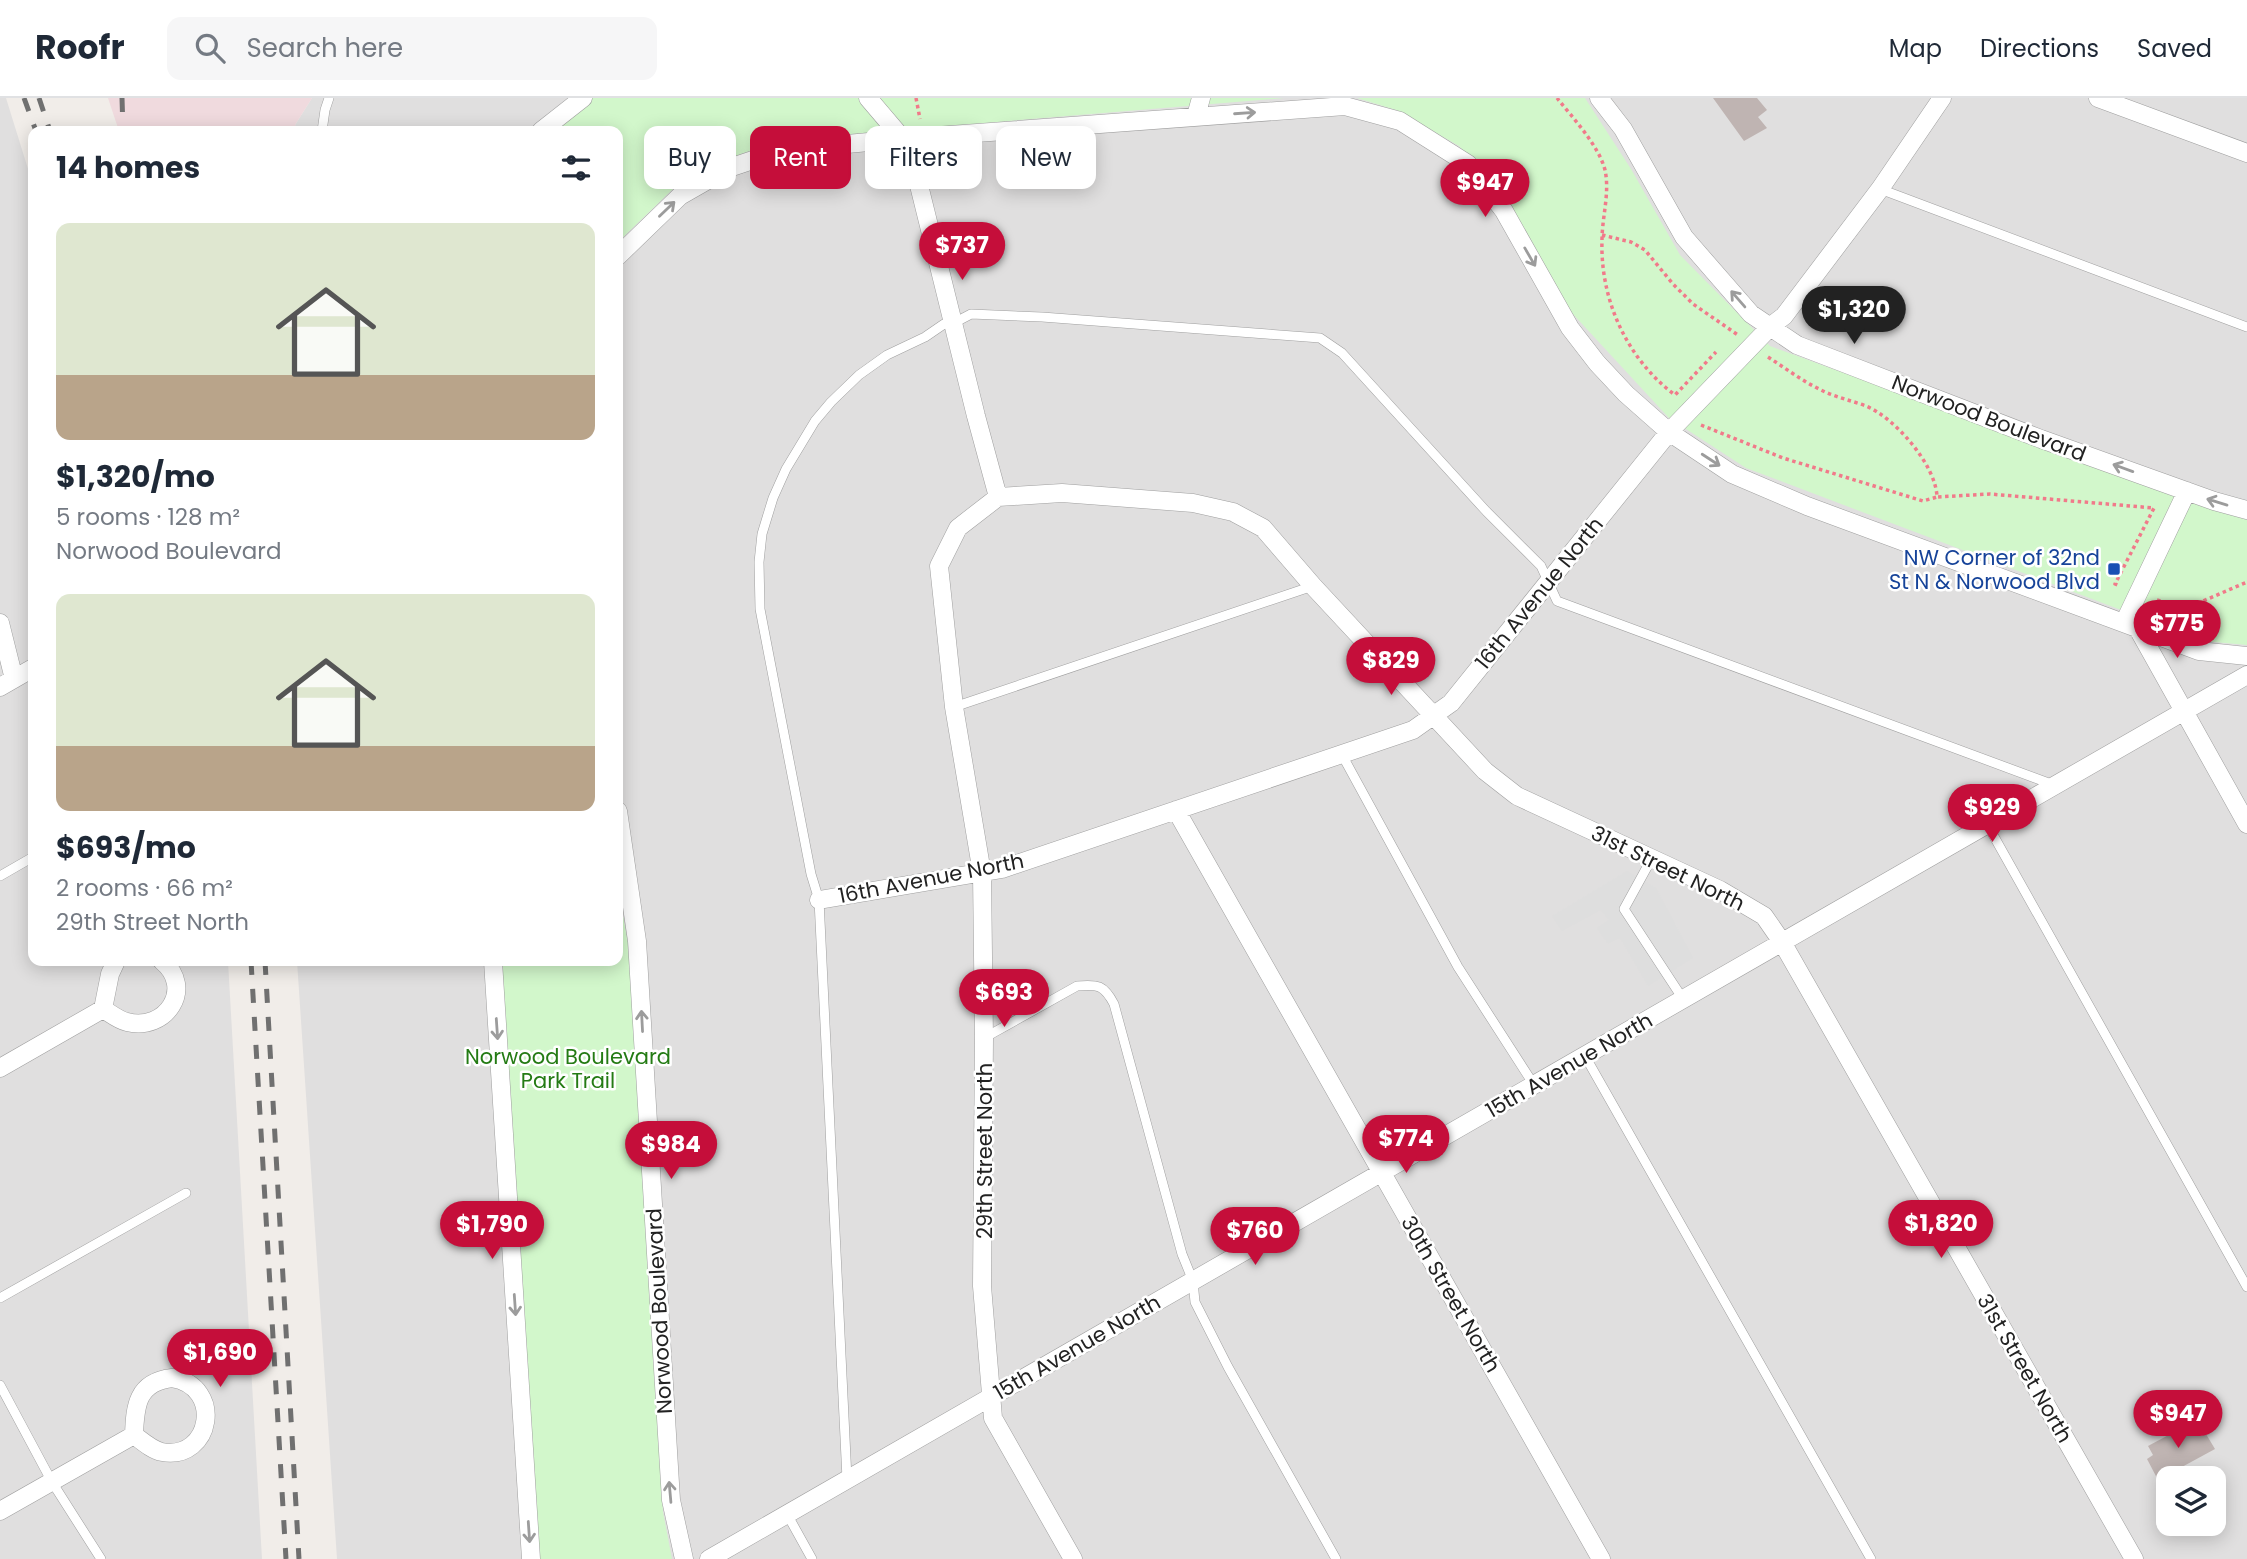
<!DOCTYPE html>
<meta charset="utf-8">
<style>
body{margin:0;font-family:Poppins,sans-serif;background:#f6f6f7;color:#1f2937;height:100vh;display:flex;flex-direction:column;font-size:26px;white-space:nowrap}
*{box-sizing:border-box;margin:0}
p{font-size:23px;color:#747a83}
.icon{flex:none;width:38px;height:38px;fill:none;stroke:currentColor;stroke-width:2;stroke-linecap:round;stroke-linejoin:round}
.map{position:relative;flex:1;overflow:hidden}
.details{position:absolute;left:28px;top:28px;width:595px;height:840px;display:flex;flex-direction:column;background:#fff;border-radius:14px;box-shadow:0 4px 18px #0003}
.details>*{flex:none}
.top-card{position:absolute;left:644px;top:28px;width:665px;height:63px;display:flex;gap:14px}
.tools{position:absolute;left:2156px;top:1368px;display:grid;gap:14px}
.tools a{display:grid;place-items:center;width:70px;height:70px;border-radius:14px;background:#fff;box-shadow:0 4px 18px #0003;font-size:35px}
.price{position:absolute;translate:-50% -60px;padding:0 16px;border-radius:24px;background:#c50e3a;color:#fff;font-size:23px;line-height:46px;filter:drop-shadow(0 2px 4px #0008)}
.price::after{content:'';position:absolute;left:50%;top:42px;width:21px;height:16px;margin-left:-10px;background:inherit;clip-path:polygon(0 0,100% 0,50% 100%)}
.price.selected{background:#222;color:#fff}
ul{padding:0;list-style:none}
li{display:grid;align-content:center;gap:14px;height:371px;padding:0 28px}
li span{display:grid;place-items:center;height:217px;border-radius:14px;color:#555}
li>.icon{margin-inline-start:auto}
span .icon{width:126px;height:126px;fill:#fffc;stroke-width:1}
li b{font-size:30px}
h2{display:flex;justify-content:space-between;align-items:center;height:84px;padding:0 28px;font-size:30px}
.chip{padding:0 24px;border-radius:14px;background:#fff;box-shadow:0 4px 18px #0003;font-size:24px;line-height:63px}
.chip.selected{background:#c50e3a;color:#fff}
header{display:flex;align-items:center;gap:42px;box-sizing:border-box;height:98px;padding:0 35px;background:#fff;border-bottom:2px solid #e0e1e3}
header strong{font-size:33px}
nav{display:flex;gap:38px;margin-inline-start:auto;font-size:24px}
.search{width:490px;height:63px;background:#f6f6f7;display:flex;align-items:center;gap:18px;box-sizing:border-box;padding:0 24px;border-radius:14px;color:#747a83;font-size:26px}
.map>svg:first-child{display:block}
.residential{fill:#e0dfdf;fill-rule:evenodd}
.commercial{fill:#f0dade}
.park{fill:#d2f7cb}
.parking{fill:#dedede}
.building{fill:#bfb4b2}
.lines{fill:none;stroke-linecap:round;stroke-linejoin:round}
.service-casing{stroke:#9f9f9f;stroke-width:10}
.minor-casing{stroke:#9f9f9f;stroke-width:19}
.path{stroke:#f17a8a;stroke-width:3.5;stroke-dasharray:3.5 3.5;stroke-linecap:butt}
.service{stroke:#fff;stroke-width:9}
.minor{stroke:#fff;stroke-width:18}
.rail{stroke:#707070;stroke-width:5;stroke-dasharray:14 14;stroke-linecap:butt}
.oneway{stroke:#9c9c9c}
.transit-dot{fill:#1a4fb4;stroke:#fff;stroke-width:2.5}
.labels{text-anchor:middle;dominant-baseline:central;stroke-width:5;stroke-linejoin:round;paint-order:stroke}
.street-label{font-size:21px;fill:#222;stroke:#fff}
.transit-label{font-size:21px;fill:#164399;stroke:#fff;text-anchor:end}
.park-label{font-size:21px;fill:#247b14;stroke:#fff}
</style>
<header>
<strong>Roofr</strong>
<div class="search"><svg class="icon" aria-label="search" viewBox="0 0 24 24"><circle cx="10" cy="10" r="6"/><path d="M15 15l6 6"/></svg>Search here</div>
<nav><a>Map</a><a>Directions</a><a>Saved</a></nav>
</header>
<div class="map">
<svg width="2247" height="1461" viewBox="0 0 2247 1461">
<rect width="100%" height="100%" fill="#f1ede9"/>
<path class="residential" d="M0,0H6L33,87V863H228L262,1461H0Z
M312,0H2247V1461H337L297,863H618V33H297L295,27ZM2168,1381H2214V1426H2168Z"/>
<path class="commercial" d="M108,0H312L295,27L297,33H119Z"/>
<path class="park" d="M586,0H1284L780,42L730,60L675,89L618,144V33H547Z
M1357,0H1585L1631,71L1680,157L1770,248L2247,422V547L2203,543L1746,370L1669,320L1572,215L1504,95L1459,48L1396,12Z
M618,791L629,850L663,1414L672,1461H531L493,863H618Z"/>
<path class="parking" d="M1627,773L1656,790L1693,860L1648,888L1620,840L1608,846L1597,830L1609,822L1601,812L1562,833L1552,818Z"/>
<path class="building" d="M1713,0H1757L1767,12L1758,19L1767,30L1744,43Z
M2193,1324L2201,1338L2206,1336L2215,1351L2158,1382L2147,1361L2153,1357L2148,1348Z"/>
<g class="lines">
<g class="service-casing">
<path id="service" d="M322,33L325,12L329,0
M1880,91L2247,229
M954,609L1313,488
M1341,655L1458,869L1534,987
M1987,726L2247,1189
M1652,760L1624,811L1683,901
M0,778L33,759
M984,940L1077,888C1098,886 1104,887 1114,906L1182,1156L1193,1183L1195,1204L1228,1269L1336,1461
M1585,958L1871,1461
M0,1200L186,1095
M0,1287L52,1384L101,1461
M847,1381L819,802L811,776L760,511L759,464L762,436L773,400L786,371L815,323L831,304L859,277L887,257L925,239L944,226H952L971,216L1042,219L1320,240L1342,255L1486,413L1541,468L1557,503L2054,687
M787,1416L812,1461"/>
</g>
<g class="minor-casing">
<path id="minor" d="M868,0L902,40L911,55L976,318L998,399
M1599,0L1623,31L1684,139L1751,216L1797,247L2041,341L2214,403L2247,412
M2098,0L2247,55
M1196,18L1201,0
M541,33L583,0
M618,158L680,98L729,70L783,52L922,39L1345,8L1400,23L1468,66L1504,113L1570,230L1597,265L1626,296L1669,334L1732,376L1807,408L2199,553L2247,558
M998,399L1062,395L1193,405L1233,414L1263,430L1313,488L1485,673L1517,698L1720,792L1764,818L1782,844L2134,1461
M998,399L958,430L939,468L954,609L982,775L984,940L982,1188L993,1320L1073,1461
M0,525L14,581
M2124,525L2187,393
M2137,529L2247,726
M0,589L33,570
M1176,712L1601,1461
M618,713L637,843L671,1402L684,1461
M819,802L1002,771L1413,632L1451,605L1669,334L1771,228L1784,218L1880,91L1942,0
M493,863L531,1461
M103,911C110,915 118,922 127,924C166,934 195,890 162,863
M0,970L103,911L110,876L116,863
M172,1280C224,1288 212,1363 162,1354C152,1352 142,1343 134,1337C135,1308 137,1284 172,1280Z
M0,1413L134,1337
M709,1461L2247,577"/>
</g>
<path class="path" d="M916,0L920,21
M1557,0C1573,20 1599,48 1605,72C1610,95 1602,119 1602,142C1600,202 1627,261 1675,297L1716,254
M1602,137L1631,144L1645,152L1673,186L1693,206L1738,237
M1768,259C1785,270 1801,282 1819,291C1834,299 1850,302 1866,308C1895,320 1936,367 1937,399L1990,396L2154,410L2115,486L2120,488
M1701,327L1783,360L1923,403L1937,399
M2157,502L2187,510L2247,484"/>
<use href="#service" class="service"/>
<use href="#minor" class="minor"/>
<path class="rail" d="M24,0L36,33
M39,0L50,33
M122,0L123,33
M251,863L286,1461
M265,863L299,1461"/>
</g>
<defs><path id="oneway-shaft" d="M-6 0H5M1.5-3L5.5 0L1.5 3" fill="none" stroke-width="1.6" stroke-linecap="round" stroke-linejoin="round" transform="scale(1.75)"/></defs>
<g class="oneway">
<use href="#oneway-shaft" transform="translate(1245 15) rotate(-4)"/>
<use href="#oneway-shaft" transform="translate(667 111) rotate(-44)"/>
<use href="#oneway-shaft" transform="translate(1530 159) rotate(60)"/>
<use href="#oneway-shaft" transform="translate(1738 201) rotate(-131)"/>
<use href="#oneway-shaft" transform="translate(1711 362) rotate(33)"/>
<use href="#oneway-shaft" transform="translate(2123 370) rotate(-160)"/>
<use href="#oneway-shaft" transform="translate(2217 404) rotate(-163)"/>
<use href="#oneway-shaft" transform="translate(642 923) rotate(-93)"/>
<use href="#oneway-shaft" transform="translate(497 931) rotate(86)"/>
<use href="#oneway-shaft" transform="translate(515 1207) rotate(86)"/>
<use href="#oneway-shaft" transform="translate(670 1394) rotate(-95)"/>
<use href="#oneway-shaft" transform="translate(529 1434) rotate(86)"/>
</g>
<rect class="transit-dot" x="2107" y="464" width="14" height="14" rx="3.5"/>
<g class="labels">
<g class="street-label">
<text transform="translate(1989 320) rotate(21)">Norwood Boulevard</text>
<text transform="translate(1539 495) rotate(-51)">16th Avenue North</text>
<text transform="translate(1668 770) rotate(26)">31st Street North</text>
<text transform="translate(931 780) rotate(-11)">16th Avenue North</text>
<text transform="translate(1569 967) rotate(-30)">15th Avenue North</text>
<text transform="translate(984 1053) rotate(-90)">29th Street North</text>
<text transform="translate(1451 1196) rotate(60)">30th Street North</text>
<text transform="translate(659 1213) rotate(-93)">Norwood Boulevard</text>
<text transform="translate(1077 1249) rotate(-30)">15th Avenue North</text>
<text transform="translate(2025 1270) rotate(60)">31st Street North</text>
</g>
<g class="transit-label">
<text x="2100" y="459">NW Corner of 32nd<tspan x="2100" dy="24">St N &amp; Norwood Blvd</tspan></text>
</g>
<g class="park-label">
<text x="568" y="958">Norwood Boulevard<tspan x="568" dy="24">Park Trail</tspan></text>
</g>
</g>
</svg>
<div class="tools">
<a><svg class="icon" aria-label="layers" viewBox="0 0 24 24"><path d="M12 4l9 5-9 5-9-5zM3 14l9 5 9-5"/></svg></a>
</div>
<b class="price" style="left:1485px;top:121px">$947</b>
<b class="price" style="left:962px;top:184px">$737</b>
<b class="price selected" style="left:1854px;top:248px">$1,320</b>
<b class="price" style="left:2177px;top:562px">$775</b>
<b class="price" style="left:1391px;top:599px">$829</b>
<b class="price" style="left:1992px;top:746px">$929</b>
<b class="price" style="left:1004px;top:931px">$693</b>
<b class="price" style="left:1406px;top:1077px">$774</b>
<b class="price" style="left:671px;top:1083px">$984</b>
<b class="price" style="left:1941px;top:1162px">$1,820</b>
<b class="price" style="left:492px;top:1163px">$1,790</b>
<b class="price" style="left:1255px;top:1169px">$760</b>
<b class="price" style="left:220px;top:1291px">$1,690</b>
<b class="price" style="left:2178px;top:1352px">$947</b>
<div class="top-card">
<a class="chip">Buy</a>
<a class="chip selected">Rent</a>
<a class="chip">Filters</a>
<a class="chip">New</a>
</div>
<section class="details">
<h2>14 homes<svg class="icon" aria-label="filters" viewBox="0 0 24 24"><path d="M4 7h16M4 17h16"/><circle cx="9" cy="7" r="2"/><circle cx="15" cy="17" r="2"/></svg></h2>
<ul>
<li><span style="background:linear-gradient(#dfe7d0 70%,#b9a48a 0)"><svg class="icon" aria-label="home" viewBox="0 0 24 24"><path d="M3 11l9-7 9 7M6 9v11h12V9"/></svg></span><div><b>$1,320/mo</b><p>5 rooms · 128 m²</p><p>Norwood Boulevard</p></div></li>
<li><span style="background:linear-gradient(#dfe7d0 70%,#b9a48a 0)"><svg class="icon" aria-label="home" viewBox="0 0 24 24"><path d="M3 11l9-7 9 7M6 9v11h12V9"/></svg></span><div><b>$693/mo</b><p>2 rooms · 66 m²</p><p>29th Street North</p></div></li>
</ul>
</section>
</div>
